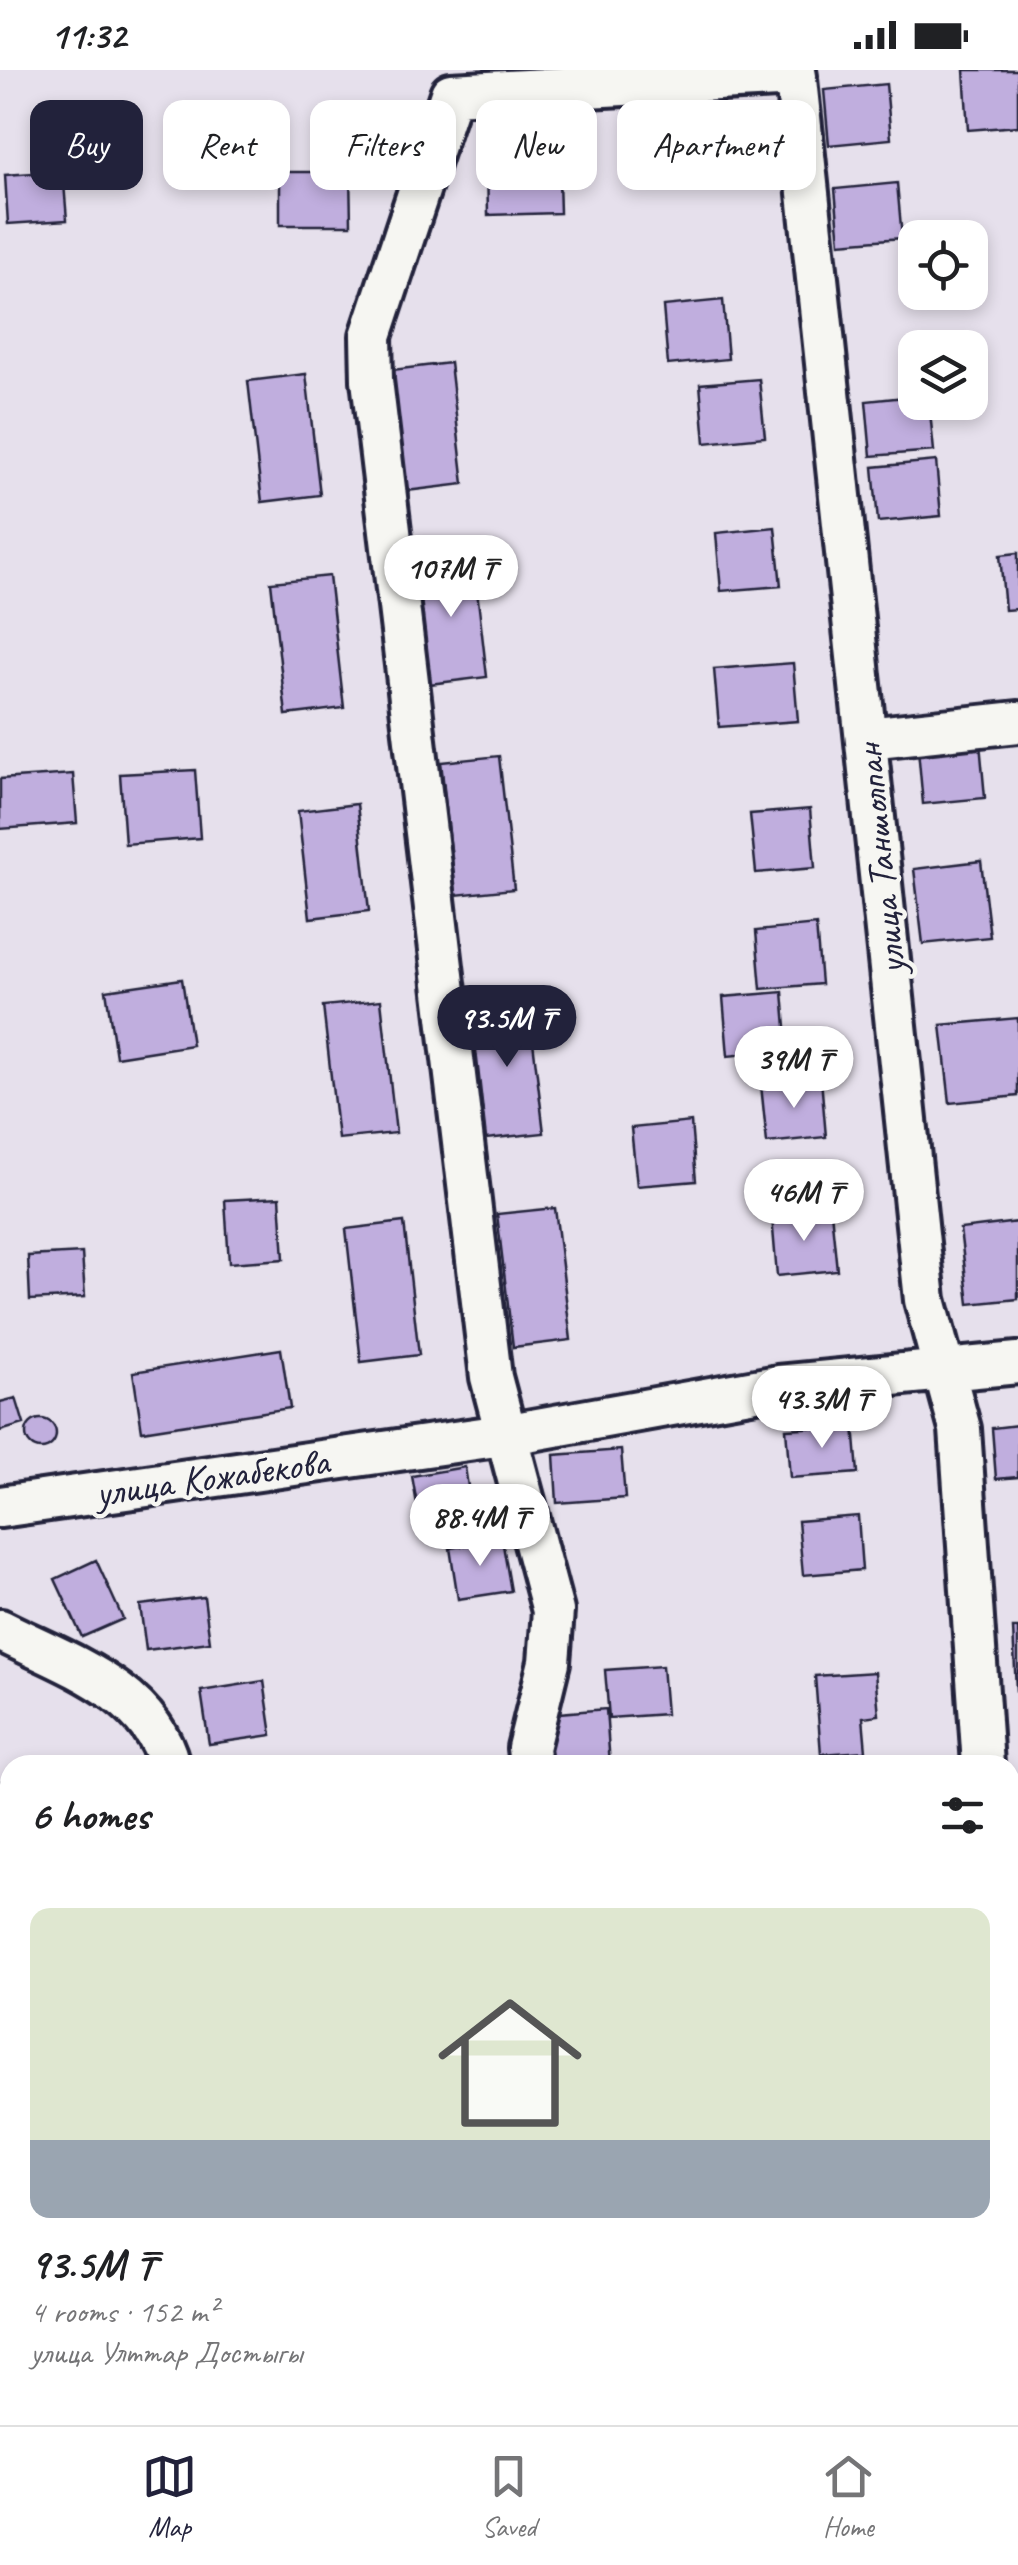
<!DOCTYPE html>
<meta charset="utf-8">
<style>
body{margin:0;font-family:Caveat,sans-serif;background:#f2f2f2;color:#202124;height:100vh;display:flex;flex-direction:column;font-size:38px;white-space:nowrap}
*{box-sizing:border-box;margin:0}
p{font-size:32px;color:#757577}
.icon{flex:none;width:55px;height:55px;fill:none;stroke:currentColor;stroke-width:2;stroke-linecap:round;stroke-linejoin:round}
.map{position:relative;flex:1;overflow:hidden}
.drawer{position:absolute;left:0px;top:1685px;width:1020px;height:670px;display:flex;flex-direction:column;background:#fff;border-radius:30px 30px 0 0;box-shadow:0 5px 15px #0003}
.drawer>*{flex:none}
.guide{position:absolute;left:30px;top:30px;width:960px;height:90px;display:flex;gap:20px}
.controls{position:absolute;left:898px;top:150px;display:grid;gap:20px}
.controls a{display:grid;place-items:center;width:90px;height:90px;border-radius:20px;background:#fff;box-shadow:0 5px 15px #0003;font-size:50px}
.price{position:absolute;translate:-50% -85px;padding:0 22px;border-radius:35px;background:#fff;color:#222;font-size:32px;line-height:65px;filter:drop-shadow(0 2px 5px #0008)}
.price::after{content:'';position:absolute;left:50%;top:60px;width:30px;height:22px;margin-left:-15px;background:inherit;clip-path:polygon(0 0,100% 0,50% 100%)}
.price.on{background:#22223b;color:#fff}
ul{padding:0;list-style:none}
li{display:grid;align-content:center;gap:20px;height:530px;padding:0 30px}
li+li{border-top:2px solid #e0e0e0}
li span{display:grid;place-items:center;height:310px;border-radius:20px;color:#555}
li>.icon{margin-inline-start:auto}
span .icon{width:180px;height:180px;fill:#fffc;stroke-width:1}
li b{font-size:42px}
h2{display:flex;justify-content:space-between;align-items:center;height:120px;padding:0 30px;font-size:42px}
.chip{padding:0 35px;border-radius:20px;background:#fff;box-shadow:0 5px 15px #0003;font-size:35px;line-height:90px}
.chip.on{background:#22223b;color:#fff}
.status{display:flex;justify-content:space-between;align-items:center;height:70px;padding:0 50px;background:#fff;direction:ltr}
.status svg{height:28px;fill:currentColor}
.tab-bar{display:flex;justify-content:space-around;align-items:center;height:140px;border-top:2px solid #e0e0e0;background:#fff;font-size:28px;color:#757577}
.tab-bar a{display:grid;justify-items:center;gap:5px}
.tab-bar .on{color:#22223b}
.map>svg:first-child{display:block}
.building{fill:#c0aede;stroke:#22223b;stroke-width:2.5}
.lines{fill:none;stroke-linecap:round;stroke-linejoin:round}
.minor-casing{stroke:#22223b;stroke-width:48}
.major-casing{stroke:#22223b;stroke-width:58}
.minor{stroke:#f6f6f2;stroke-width:40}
.major{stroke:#f6f6f2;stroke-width:50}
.labels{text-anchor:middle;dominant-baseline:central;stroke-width:9;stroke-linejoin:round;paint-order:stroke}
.street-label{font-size:40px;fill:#22223b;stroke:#f6f6f2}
</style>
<div class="status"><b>11:32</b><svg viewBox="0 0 49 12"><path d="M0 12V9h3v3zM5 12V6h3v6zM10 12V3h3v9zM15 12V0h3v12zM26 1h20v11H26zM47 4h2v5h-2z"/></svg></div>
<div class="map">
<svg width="1018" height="2355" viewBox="0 0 1018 2355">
<rect width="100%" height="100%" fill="#e6e0ec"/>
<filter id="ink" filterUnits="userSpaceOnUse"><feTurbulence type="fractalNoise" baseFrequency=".01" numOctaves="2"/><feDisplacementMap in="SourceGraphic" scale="20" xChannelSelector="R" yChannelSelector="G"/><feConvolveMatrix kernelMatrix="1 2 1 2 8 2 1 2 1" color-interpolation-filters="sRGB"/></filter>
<g filter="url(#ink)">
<path class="building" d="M964,0H1018V56L968,60Z
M886,14L891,69L829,75L824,20Z
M557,41L560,143L488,145L486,43Z
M63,101L67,150L8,154L5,105Z
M280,102H350L351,155H280Z
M897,113L902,168L840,173L835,119Z
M723,230L728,289L668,295L663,236Z
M450,293L464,414L406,421L392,300Z
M306,304L320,425L262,432L248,311Z
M759,309L765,367L705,373L700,314Z
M915,326V332H929L934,381L871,386L866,331Z
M936,391L941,446L878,452L873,397Z
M775,457L781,516L721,521L716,463Z
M1018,483V539L1005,540L1000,485Z
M473,486L487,607L429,614L414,493Z
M329,506L344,638L286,645L271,512Z
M793,593L798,651L719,657L714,599Z
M980,673L985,728L923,734L918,679Z
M499,686L514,819L456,825L441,692Z
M195,700L200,768L125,774L120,704Z
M73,704L77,753L0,759V709Z
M357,734L369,841L310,848L298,741Z
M810,739L815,798L756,803L750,744Z
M981,791L990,867L923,874L914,799Z
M816,855L821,914L761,919L756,861Z
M182,909L192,975L116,987L106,920Z
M783,922L788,980L728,986L723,927Z
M381,930L396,1063L338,1069L323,936Z
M528,930L544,1063L486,1069L471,936Z
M1018,948V1026L950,1033L941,955Z
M821,1009L826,1067L767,1073L761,1015Z
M691,1052L696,1111L637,1116L631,1058Z
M280,1127L284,1189L229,1193L225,1130Z
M555,1138L571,1270L513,1277L497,1144Z
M831,1141L837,1200L777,1206L772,1147Z
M404,1152L419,1285L361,1292L346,1159Z
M1018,1152V1229L969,1234L960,1159Z
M82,1183L85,1227L30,1230L28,1186Z
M281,1279L290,1338L142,1361L133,1302Z
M16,1328L24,1354L0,1361V1332Z
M26 1364a15 15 0 1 1 30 0a15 15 0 1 1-30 0Z
M854,1355L858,1403L790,1408L786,1359Z
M1018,1355V1407L996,1409L992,1358Z
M621,1380L625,1428L557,1433L554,1385Z
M465,1397L473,1449L421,1457L412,1406Z
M858,1446L862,1500L803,1505L798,1451Z
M502,1469L511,1521L458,1529L450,1478Z
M96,1490L123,1549L82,1567L55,1509Z
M204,1527L210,1572L146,1580L140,1535Z
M1013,1558H1018V1621H1016Z
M662,1596L666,1644L609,1648L605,1600Z
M875,1602L879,1645L863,1647L866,1681L821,1684L815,1606Z
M264,1611L272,1665L209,1674L201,1621Z
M606,1639L610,1695H551L547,1644Z
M10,1710V1784H0V1711Z
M497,2345H570V2355H497Z
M671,2345H738V2355H671Z
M339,2351L398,2352V2355H339Z"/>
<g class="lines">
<g class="minor-casing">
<path id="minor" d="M795,0L925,1230L960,1359L983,1695
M867,668L1018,652
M0,1437L510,1364L778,1316L1018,1293
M0,1560C62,1592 150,1619 169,1695
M530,1695L528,1678L549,1592L553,1541L491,1307L372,310L371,266L451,24L796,6
M0,1942L10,1943
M1010,2110L1018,2228
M0,2210H10
M624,2345L625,2355"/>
</g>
<g class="major-casing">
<path id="major" d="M1010,2217L1018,2216
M205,2355L216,2345"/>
</g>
<use href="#minor" class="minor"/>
<use href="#major" class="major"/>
</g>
</g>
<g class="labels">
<g class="street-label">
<text transform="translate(880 789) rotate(-96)">улица Таншолпан</text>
<text transform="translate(212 1407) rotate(-8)">улица Кожабекова</text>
</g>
</g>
</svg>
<div class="controls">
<a><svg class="icon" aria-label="locate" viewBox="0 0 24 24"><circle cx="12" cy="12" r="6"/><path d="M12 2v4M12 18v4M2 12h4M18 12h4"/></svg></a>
<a><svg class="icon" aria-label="layers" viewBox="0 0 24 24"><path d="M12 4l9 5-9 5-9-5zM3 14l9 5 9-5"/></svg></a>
</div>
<b class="price" style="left:451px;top:550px">107M ₸</b>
<b class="price on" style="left:507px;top:1000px">93.5M ₸</b>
<b class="price" style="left:794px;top:1041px">39M ₸</b>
<b class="price" style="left:804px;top:1174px">46M ₸</b>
<b class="price" style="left:822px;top:1381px">43.3M ₸</b>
<b class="price" style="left:480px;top:1499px">88.4M ₸</b>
<div class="guide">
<a class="chip on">Buy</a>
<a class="chip">Rent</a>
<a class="chip">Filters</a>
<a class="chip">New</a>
<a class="chip">Apartment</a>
</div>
<section class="drawer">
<h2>6 homes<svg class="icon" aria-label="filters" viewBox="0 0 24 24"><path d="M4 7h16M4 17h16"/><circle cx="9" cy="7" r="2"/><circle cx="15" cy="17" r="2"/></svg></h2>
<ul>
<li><span style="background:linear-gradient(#dfe7d0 75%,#9aa5b1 0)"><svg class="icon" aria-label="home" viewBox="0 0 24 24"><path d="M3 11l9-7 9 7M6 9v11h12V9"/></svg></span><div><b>93.5M ₸</b><p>4 rooms · 152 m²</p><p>улица Улттар Достыгы</p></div></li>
</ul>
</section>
</div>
<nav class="tab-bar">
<a class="on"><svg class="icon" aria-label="map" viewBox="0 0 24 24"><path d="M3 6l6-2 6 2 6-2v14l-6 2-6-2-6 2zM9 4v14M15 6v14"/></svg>Map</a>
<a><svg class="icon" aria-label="saved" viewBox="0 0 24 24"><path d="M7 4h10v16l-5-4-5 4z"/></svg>Saved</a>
<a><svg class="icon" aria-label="home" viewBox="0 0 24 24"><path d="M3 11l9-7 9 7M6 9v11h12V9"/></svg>Home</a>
</nav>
